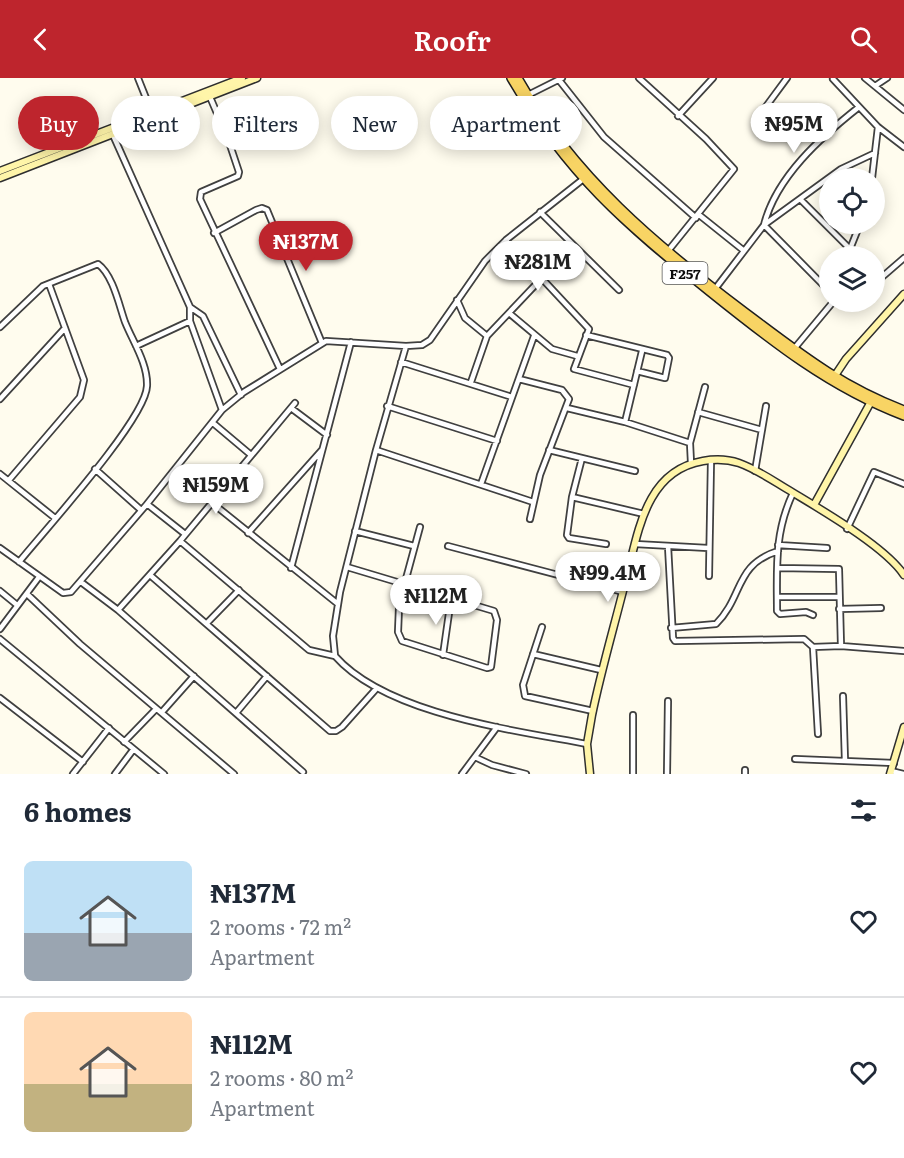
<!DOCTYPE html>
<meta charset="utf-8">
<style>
body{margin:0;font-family:Literata,serif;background:#f2f2f3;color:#1f2937;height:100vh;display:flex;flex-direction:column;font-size:22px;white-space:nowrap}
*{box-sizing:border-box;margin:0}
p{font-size:20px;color:#747a83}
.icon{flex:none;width:33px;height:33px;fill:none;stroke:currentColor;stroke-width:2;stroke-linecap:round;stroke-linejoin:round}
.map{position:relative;height:696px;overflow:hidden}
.side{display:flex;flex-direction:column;background:#fff;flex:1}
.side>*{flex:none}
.hud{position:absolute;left:18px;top:18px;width:600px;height:54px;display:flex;gap:12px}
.fabs{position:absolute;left:819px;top:90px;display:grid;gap:12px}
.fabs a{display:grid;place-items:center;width:66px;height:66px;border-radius:50%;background:#fff;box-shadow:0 3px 15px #0003;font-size:30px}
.price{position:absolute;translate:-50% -51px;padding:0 14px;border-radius:21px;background:#fff;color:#222;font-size:20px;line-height:39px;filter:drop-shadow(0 2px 3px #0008)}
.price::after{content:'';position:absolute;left:50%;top:36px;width:18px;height:14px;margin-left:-9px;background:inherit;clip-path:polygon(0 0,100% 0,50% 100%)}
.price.active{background:#be252d;color:#fff}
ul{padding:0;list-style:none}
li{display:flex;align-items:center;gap:18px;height:150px;padding:0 24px}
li+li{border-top:2px solid #e0e1e3}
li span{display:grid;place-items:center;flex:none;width:168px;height:120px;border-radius:9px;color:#555}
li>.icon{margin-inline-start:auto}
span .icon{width:72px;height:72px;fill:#fffc;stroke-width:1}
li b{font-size:26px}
h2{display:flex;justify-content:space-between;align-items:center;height:72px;padding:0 24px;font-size:26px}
.pill{padding:0 21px;border-radius:27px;background:#fff;box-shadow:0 3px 15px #0003;font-size:21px;line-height:54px}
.pill.active{background:#be252d;color:#fff}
header{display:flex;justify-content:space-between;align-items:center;height:78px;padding:0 24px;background:#be252d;color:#fff;font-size:27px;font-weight:600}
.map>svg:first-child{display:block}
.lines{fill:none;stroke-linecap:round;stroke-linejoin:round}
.street-casing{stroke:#404040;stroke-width:8}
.secondary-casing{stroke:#2f2f2f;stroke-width:9}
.primary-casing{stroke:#1e1e1e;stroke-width:10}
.street{stroke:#fff;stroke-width:4.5}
.secondary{stroke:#fff5a9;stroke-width:6}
.primary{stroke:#f8d464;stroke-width:7}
.labels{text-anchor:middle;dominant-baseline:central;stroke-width:6;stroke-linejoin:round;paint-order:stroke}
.shield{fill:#fff;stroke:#565656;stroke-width:1.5}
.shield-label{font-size:14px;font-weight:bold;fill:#0d0d0d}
</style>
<header><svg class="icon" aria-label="back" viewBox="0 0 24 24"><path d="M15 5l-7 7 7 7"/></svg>Roofr<svg class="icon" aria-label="search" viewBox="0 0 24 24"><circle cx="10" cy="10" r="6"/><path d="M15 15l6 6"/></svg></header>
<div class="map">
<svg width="904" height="696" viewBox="0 0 904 696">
<rect width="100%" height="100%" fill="#fffcee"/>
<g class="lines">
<g class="street-casing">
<path id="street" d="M138,0L152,35
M639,0L706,61L734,91L668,173
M865,0L904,32
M833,1L878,49L904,69
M559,2L604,59L696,140
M875,8L887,0
M528,17L562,0
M210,19L228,61L239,94L238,98L201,114L200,121L280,291
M678,38L713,0
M756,42L787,0
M113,57L190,229V243L222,332
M872,100L878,49
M800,121L850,171L852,178
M540,134L619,212
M698,136L743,172
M764,147C776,99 821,59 859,29
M764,147L830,214
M214,155L256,132L262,130L267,132L322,265
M506,162L589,251L574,291L634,307
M850,171L860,146
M874,206L904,180
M715,211L764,147L841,91L875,75
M457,222L465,240L487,258
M190,229L203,238L241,317
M509,235L552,271L577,278
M0,249L43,208L98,186C113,197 119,227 125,244C133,264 148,286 147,308C146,341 44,453 19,484
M586,257L667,277L669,280L665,300L637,293
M136,268L190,243
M406,268L376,372L340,514L333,558L335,578C386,636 513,652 587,666
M793,272L833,224
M401,284L512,319
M519,301L562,312L569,321L540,397L530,441
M471,304L487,258L541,201
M0,321L65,250
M387,328L497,363
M291,330L327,357
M567,330L625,344L690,365
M698,334L762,352
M625,344L642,273
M213,345L251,377
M376,372L533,424
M549,372L635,393
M582,380L572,419L567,457L569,460L606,466
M691,385L690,365L705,309
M95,391L141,432
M755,393L766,328
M0,396L55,440
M9,402L80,319L84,302L49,206
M481,406L534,258
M793,415C774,455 777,490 777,533L780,536L806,534L813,537
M572,419L644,436
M211,424L338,526
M147,426L185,456
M847,451L874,394L904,406
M355,453L414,468
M248,455L322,372
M180,463L309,572L335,578
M635,466L708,470
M778,467L827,470
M448,468L623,514
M668,468L673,560L675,563L804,561L813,569L818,656
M0,470L63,515L71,514L147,426L222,332L244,314L326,263L406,268L422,267L430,262L485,183L506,162L582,102
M347,489L494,533L497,542L491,589L487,590L402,563L398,554L400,505
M291,490L351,264
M778,490L839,491L841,568
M150,497L330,653H336L342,649L376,611
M709,498L711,382
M81,504L118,532L303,694
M404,508L420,449
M0,513L17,527
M27,516L80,566L234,696
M777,519H839
M839,531L881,530
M118,532L180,463L295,325
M207,545L239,512
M542,549L523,607L525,618L593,633
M671,550L716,546C744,518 734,487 778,473
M0,551L39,499
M0,561L164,696
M813,569L841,568L904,573
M533,576L601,592
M443,577L451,521
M843,618L845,683
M0,620L83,684
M162,634L194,598
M236,635L267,598
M633,637V696
M124,664L156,631
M477,680L492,687L526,696
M795,681L894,685
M891,693L904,696
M73,696L109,650
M115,696L133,672
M462,696L497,649
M667,696L668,623
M745,696V692"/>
</g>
<g class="secondary-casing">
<path id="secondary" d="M0,93L242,0
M0,100L257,0
M834,299L846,281L904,216
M814,427L873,320
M590,696L587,666L592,637C601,593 614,549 625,505C638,457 644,393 703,383C714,381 727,381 739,385C756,391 772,402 787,411C818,430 885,468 904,497
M890,696L904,649"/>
</g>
<g class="primary-casing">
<path id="primary" d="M511,0C567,96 625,146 710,214C771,263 830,310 904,338
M518,0C573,98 657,168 745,234C800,275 839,307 904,332"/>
</g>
<use href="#street" class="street"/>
<use href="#secondary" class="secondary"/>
<use href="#primary" class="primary"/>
</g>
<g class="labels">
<rect class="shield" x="662.5" y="184" width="45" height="22" rx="4.5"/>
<g class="shield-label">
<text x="685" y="195">F257</text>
</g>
</g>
</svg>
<div class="fabs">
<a><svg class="icon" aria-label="locate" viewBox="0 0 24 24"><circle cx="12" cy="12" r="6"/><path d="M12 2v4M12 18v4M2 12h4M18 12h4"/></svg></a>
<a><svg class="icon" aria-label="layers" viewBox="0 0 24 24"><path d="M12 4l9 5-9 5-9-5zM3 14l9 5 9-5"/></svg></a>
</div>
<b class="price" style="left:794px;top:76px">₦95M</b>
<b class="price active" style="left:306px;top:194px">₦137M</b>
<b class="price" style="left:538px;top:214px">₦281M</b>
<b class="price" style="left:216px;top:437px">₦159M</b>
<b class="price" style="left:608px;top:525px">₦99.4M</b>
<b class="price" style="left:436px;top:548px">₦112M</b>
<div class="hud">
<a class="pill active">Buy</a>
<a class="pill">Rent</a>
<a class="pill">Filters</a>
<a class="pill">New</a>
<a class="pill">Apartment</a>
</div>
</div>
<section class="side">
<h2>6 homes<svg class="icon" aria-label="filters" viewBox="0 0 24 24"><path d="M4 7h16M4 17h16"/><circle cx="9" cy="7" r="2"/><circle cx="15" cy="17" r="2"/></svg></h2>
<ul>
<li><span style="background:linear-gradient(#bfe0f5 60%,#9aa5b1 0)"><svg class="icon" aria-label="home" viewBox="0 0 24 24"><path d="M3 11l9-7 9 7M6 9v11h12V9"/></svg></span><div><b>₦137M</b><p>2 rooms · 72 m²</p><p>Apartment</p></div><svg class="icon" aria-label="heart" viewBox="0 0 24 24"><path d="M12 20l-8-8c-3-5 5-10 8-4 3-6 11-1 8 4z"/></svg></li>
<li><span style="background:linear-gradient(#ffd9b3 60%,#c2b280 0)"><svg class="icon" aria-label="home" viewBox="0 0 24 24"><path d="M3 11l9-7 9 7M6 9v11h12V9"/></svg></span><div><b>₦112M</b><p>2 rooms · 80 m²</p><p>Apartment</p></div><svg class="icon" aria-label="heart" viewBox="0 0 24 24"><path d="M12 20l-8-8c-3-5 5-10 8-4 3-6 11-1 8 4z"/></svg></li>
</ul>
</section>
